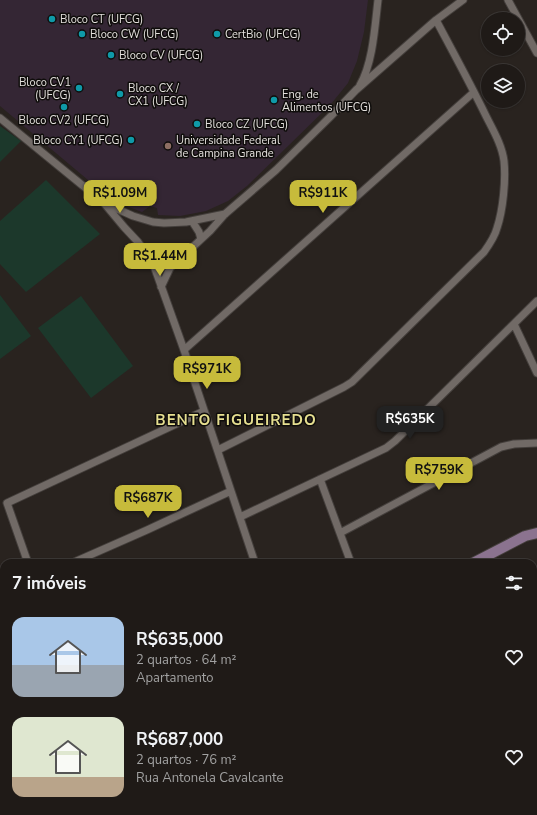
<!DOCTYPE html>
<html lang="pt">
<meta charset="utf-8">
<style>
body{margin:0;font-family:"Nunito Sans",sans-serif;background:#272320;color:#f1f3f6;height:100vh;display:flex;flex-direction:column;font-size:15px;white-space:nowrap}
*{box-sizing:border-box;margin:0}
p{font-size:13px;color:#a1a1a1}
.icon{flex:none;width:22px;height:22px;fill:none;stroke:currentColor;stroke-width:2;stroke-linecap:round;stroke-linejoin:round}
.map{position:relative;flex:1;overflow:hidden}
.panel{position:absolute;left:0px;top:559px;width:537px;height:256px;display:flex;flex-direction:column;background:#1f1a17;border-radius:12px 12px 0 0;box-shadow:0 1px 3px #0004,0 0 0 1px #3c3836}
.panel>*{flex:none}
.controls{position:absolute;left:481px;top:12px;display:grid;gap:8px}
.controls a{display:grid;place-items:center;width:44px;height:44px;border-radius:50%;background:#1f1a17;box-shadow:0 1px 3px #0004,0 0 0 1px #3c3836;font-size:20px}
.price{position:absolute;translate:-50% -34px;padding:0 9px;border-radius:8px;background:#c7bb3b;color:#111;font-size:13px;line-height:26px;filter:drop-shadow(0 1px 2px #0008)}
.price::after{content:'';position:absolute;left:50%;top:24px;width:12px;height:9px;margin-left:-6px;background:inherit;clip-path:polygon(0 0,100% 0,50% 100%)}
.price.current{background:#222;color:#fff}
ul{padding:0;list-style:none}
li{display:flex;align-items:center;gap:12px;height:100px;padding:0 12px}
li span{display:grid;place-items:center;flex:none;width:112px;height:80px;border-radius:12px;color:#555}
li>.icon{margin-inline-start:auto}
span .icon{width:48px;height:48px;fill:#fffc;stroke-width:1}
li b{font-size:17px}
h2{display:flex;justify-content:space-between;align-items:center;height:48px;padding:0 12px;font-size:17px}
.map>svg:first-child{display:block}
.education{fill:#342634}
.green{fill:#1c382b}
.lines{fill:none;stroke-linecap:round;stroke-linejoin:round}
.minor-casing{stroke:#443f3c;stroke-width:9}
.secondary-casing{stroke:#443f3c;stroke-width:12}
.minor{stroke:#716a66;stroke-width:7}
.secondary{stroke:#8b738f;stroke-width:10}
.culture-dot{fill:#0f9aa8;stroke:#0f0d0b;stroke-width:1.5}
.education-dot{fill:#8d6e63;stroke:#0f0d0b;stroke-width:1.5}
.labels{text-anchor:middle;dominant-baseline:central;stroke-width:3;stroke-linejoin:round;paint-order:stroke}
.poi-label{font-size:11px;fill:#e4e0dd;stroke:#0f0d0b;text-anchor:start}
.district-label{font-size:15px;font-weight:bold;letter-spacing:1px;fill:#e6df90;stroke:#0f0d0b}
</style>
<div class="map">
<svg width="537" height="815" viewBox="0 0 537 815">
<rect width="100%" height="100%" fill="#29231f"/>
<path class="education" d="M0,0H368L364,32L357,61L348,83L331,104L247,186L228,201L206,211L180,216L158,215L157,208L150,206L142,212L129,207L107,196L0,106Z"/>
<path class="green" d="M0,126L21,141L0,162Z
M46,180L100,234L26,292L0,264V221Z
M0,295L31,336L0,359Z
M81,296L133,366L91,398L38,328Z"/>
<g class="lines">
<g class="minor-casing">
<path id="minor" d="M508,0L537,53
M360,85C373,63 375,25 378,0
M0,118L104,203L133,216L153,222L164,223L186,222L225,214
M104,203L124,227L138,242L154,266L184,350L255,563
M192,221L199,232L201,239
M161,287L170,268L210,231L225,214L276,170L331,116L356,90L436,20L463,0
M514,324L537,373
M184,350L474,92
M218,450L344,387L352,382L484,252C489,245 495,236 497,228C503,210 506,180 504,161C502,145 493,130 486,116C470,83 453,52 436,20
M320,479L351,563
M240,517L386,448L395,441L537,301
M340,533L501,447L514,444L537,443
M28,563L7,503L204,411
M72,563L147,530L231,491
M0,614L4,611
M533,625L537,623
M0,653L4,662
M69,811L71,815
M332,811L333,815
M139,815L148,811
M338,815L347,811
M513,815L518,813"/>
</g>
<g class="secondary-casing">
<path id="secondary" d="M473,563L525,536L537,533
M0,790L4,788"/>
</g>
<use href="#minor" class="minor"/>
<use href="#secondary" class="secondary"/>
</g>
<g class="culture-dot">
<circle cx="52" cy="19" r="4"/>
<circle cx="82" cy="34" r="4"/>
<circle cx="217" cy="34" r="4"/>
<circle cx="111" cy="55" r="4"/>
<circle cx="79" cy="88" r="4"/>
<circle cx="120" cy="94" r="4"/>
<circle cx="274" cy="100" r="4"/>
<circle cx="64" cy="107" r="4"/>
<circle cx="197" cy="124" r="4"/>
<circle cx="131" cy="140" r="4"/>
</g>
<circle class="education-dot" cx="168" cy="146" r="4"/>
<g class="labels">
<g class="poi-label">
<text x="60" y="19">Bloco CT (UFCG)</text>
<text x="90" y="34">Bloco CW (UFCG)</text>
<text x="225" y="34">CertBio (UFCG)</text>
<text x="119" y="55">Bloco CV (UFCG)</text>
<text x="71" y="82" text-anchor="end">Bloco CV1<tspan x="71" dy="13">(UFCG)</tspan></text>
<text x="128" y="88">Bloco CX /<tspan x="128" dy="13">CX1 (UFCG)</tspan></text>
<text x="282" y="94">Eng. de<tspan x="282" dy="13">Alimentos (UFCG)</tspan></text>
<text x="64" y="120" text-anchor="middle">Bloco CV2 (UFCG)</text>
<text x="205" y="124">Bloco CZ (UFCG)</text>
<text x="123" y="140" text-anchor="end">Bloco CY1 (UFCG)</text>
<text x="176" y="140">Universidade Federal<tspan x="176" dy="13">de Campina Grande</tspan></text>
</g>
<g class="district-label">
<text x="236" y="420">BENTO FIGUEIREDO</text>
</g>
</g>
</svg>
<div class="controls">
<a><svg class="icon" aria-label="locate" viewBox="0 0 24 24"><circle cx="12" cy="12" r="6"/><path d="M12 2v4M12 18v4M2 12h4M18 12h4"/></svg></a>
<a><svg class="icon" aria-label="layers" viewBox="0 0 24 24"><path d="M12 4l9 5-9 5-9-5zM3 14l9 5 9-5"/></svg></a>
</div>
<b class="price" style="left:120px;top:214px">R$1.09M</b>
<b class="price" style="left:323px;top:214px">R$911K</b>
<b class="price" style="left:160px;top:277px">R$1.44M</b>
<b class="price" style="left:207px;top:390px">R$971K</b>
<b class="price current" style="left:410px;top:440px">R$635K</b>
<b class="price" style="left:439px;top:491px">R$759K</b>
<b class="price" style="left:148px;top:519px">R$687K</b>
<section class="panel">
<h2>7 imóveis<svg class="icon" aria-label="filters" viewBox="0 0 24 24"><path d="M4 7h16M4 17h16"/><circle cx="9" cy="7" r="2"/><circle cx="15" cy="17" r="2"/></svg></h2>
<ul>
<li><span style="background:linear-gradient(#a9c7e8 60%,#9aa5b1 0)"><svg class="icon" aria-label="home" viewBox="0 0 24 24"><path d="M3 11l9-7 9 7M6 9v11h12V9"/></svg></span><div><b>R$635,000</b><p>2 quartos · 64 m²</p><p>Apartamento</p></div><svg class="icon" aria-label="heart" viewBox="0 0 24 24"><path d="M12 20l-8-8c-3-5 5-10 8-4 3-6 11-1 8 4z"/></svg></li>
<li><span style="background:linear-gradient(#dfe7d0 75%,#b9a48a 0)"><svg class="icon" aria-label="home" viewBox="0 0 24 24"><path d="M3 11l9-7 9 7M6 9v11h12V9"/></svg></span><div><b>R$687,000</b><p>2 quartos · 76 m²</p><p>Rua Antonela Cavalcante</p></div><svg class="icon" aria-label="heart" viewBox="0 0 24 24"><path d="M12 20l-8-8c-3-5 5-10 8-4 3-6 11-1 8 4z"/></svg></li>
</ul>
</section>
</div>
